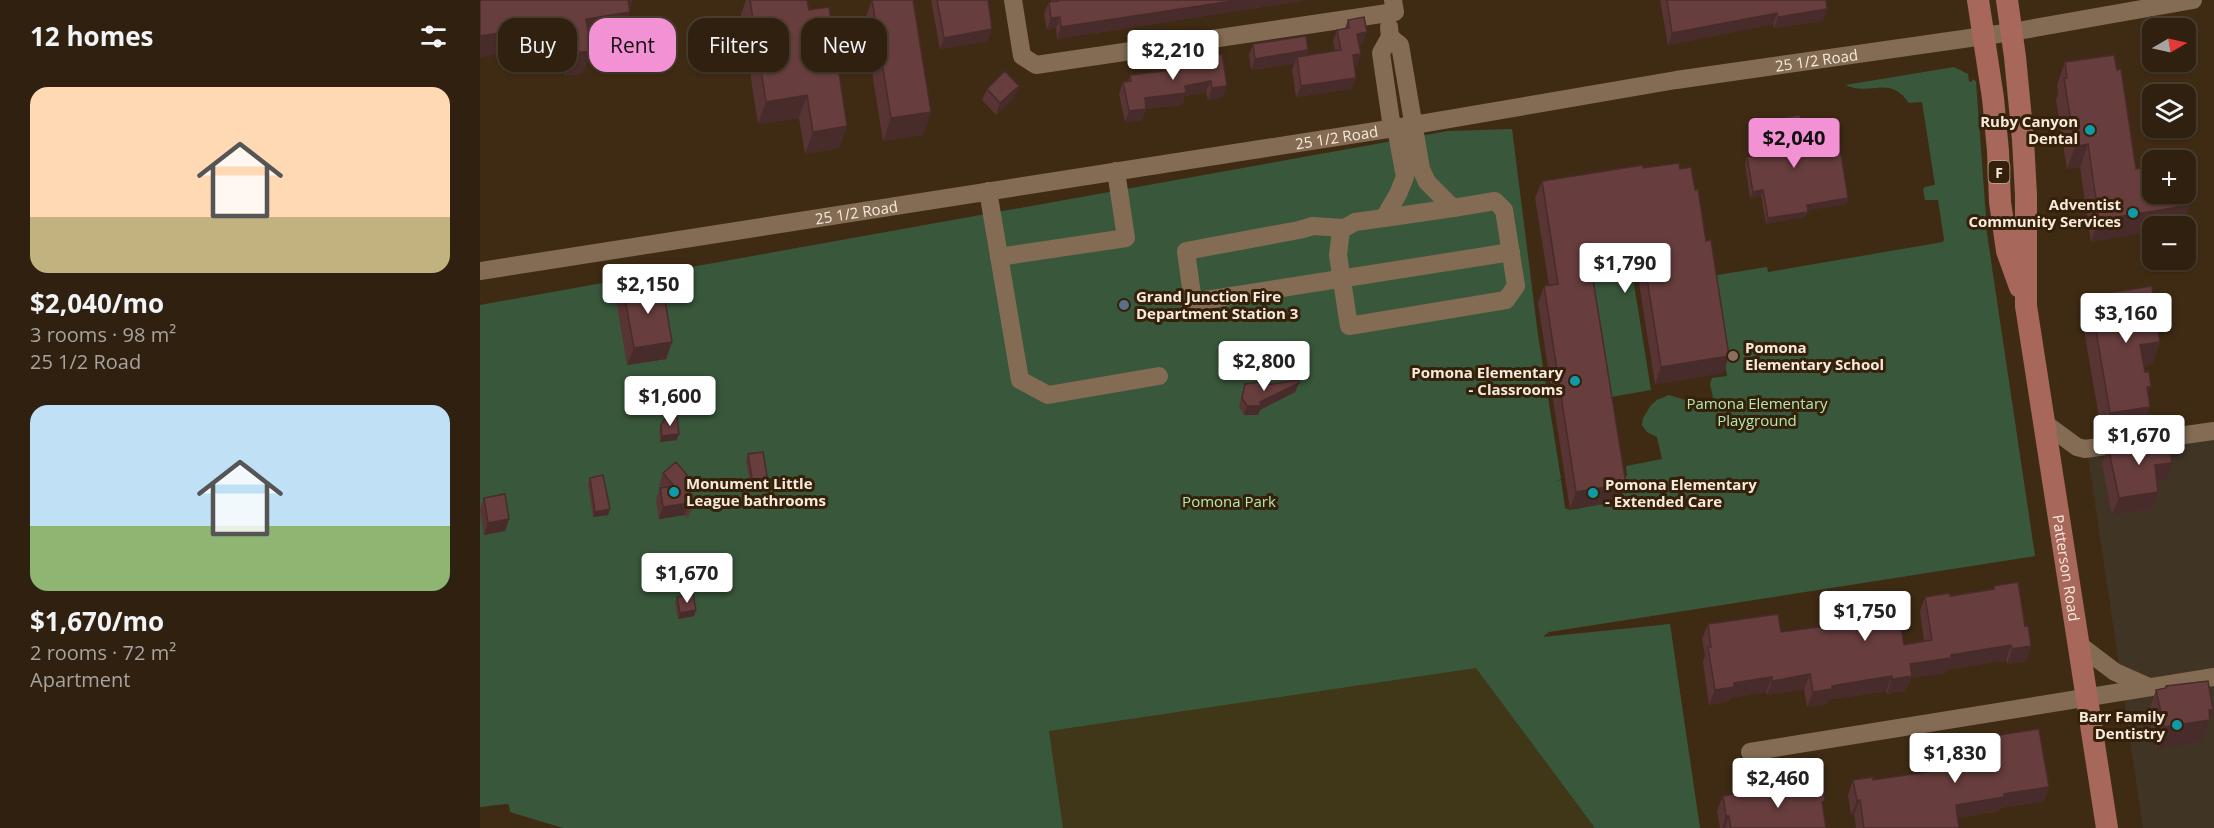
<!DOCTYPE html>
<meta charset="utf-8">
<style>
body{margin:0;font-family:"Open Sans",sans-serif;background:#372818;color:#f1f3f6;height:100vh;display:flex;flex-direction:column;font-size:22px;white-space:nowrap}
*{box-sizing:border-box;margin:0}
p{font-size:20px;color:#a7a39e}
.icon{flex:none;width:33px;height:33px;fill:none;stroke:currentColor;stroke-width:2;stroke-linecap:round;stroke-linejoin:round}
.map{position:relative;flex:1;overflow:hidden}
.panel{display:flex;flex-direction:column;background:#2f200f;width:480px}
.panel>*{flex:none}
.top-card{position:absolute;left:18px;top:18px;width:570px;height:54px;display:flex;gap:12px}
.needle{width:39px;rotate:81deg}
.fabs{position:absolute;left:1662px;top:18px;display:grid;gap:12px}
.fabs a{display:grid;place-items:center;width:54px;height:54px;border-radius:12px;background:#2f200f;box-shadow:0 2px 4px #0004,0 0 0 2px #4a3e2f;font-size:30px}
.price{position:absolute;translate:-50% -51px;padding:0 14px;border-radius:6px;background:#fff;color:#222;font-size:20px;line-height:39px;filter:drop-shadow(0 2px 3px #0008)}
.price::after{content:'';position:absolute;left:50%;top:36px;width:18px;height:14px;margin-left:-9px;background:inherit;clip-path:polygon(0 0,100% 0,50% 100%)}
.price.selected{background:#f391d5;color:#111}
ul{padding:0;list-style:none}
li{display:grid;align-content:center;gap:12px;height:318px;padding:0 30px}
li span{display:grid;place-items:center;height:186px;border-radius:18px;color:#555}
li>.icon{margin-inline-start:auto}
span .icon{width:108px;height:108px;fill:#fffc;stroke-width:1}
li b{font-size:26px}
h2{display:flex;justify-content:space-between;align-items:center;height:72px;padding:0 30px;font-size:26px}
.chip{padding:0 21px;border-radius:18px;background:#2f200f;box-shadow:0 2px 4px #0004,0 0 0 2px #4a3e2f;font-size:21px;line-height:54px}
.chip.selected{background:#f391d5;color:#111}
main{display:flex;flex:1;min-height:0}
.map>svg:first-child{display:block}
.commercial{fill:#403525}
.green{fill:#39583b}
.sand{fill:#3f3717}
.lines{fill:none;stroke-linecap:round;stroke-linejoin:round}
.minor{stroke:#846c54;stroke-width:18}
.major{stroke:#a7675b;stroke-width:22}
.wall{fill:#593434}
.shaded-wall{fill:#482b2b}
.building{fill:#673d3d;stroke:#482b2b;stroke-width:1.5}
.culture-dot{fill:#0f9aa8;stroke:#35210a;stroke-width:2}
.service-dot{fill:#5c6f8a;stroke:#35210a;stroke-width:2}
.education-dot{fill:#8d6e63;stroke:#35210a;stroke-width:2}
.labels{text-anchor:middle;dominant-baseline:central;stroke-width:6;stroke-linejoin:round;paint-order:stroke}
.shield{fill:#35210a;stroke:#bdad9d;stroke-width:1.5}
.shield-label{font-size:14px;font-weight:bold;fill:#f7e9dc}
.street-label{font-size:15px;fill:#f7e9dc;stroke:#35210a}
.poi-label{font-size:15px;font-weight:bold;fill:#f7e9dc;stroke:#35210a;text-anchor:end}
.park-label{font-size:15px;fill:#b1e8b4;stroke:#35210a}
</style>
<main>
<section class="panel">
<h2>12 homes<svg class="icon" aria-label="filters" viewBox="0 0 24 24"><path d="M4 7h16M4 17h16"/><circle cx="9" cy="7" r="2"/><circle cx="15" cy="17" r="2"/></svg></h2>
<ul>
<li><span style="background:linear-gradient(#ffd9b3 70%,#c2b280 0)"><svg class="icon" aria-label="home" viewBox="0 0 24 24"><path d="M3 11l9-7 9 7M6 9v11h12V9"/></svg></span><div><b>$2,040/mo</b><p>3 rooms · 98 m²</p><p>25 1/2 Road</p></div></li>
<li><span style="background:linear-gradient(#bfe0f5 65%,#8fb573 0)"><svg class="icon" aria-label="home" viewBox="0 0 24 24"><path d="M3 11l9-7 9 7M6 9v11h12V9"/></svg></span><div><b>$1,670/mo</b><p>2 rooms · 72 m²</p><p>Apartment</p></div></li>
</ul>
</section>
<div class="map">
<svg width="1734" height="828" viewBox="0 0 1734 828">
<rect width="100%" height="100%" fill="#3f2b14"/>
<path class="commercial" d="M1734,422V828H1663L1606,442Z"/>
<path class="green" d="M1474,67L1488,74L1489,81L1491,82L1494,79L1496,82L1506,217L1502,218L1503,227H1506L1555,556L1069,632L1063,637L1190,624L1220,828H83L30,812L29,805L26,804L0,807V305L968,131L1032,129L1058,335L1081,479L1076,481L1081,480L1085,508L1090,510L1140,501L1137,480L1139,477L1147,476L1146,466L1182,459L1177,437L1167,432L1162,425L1163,418L1171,405L1177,400L1189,395L1212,402H1230L1233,397L1230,384L1232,378L1247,376L1231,276L1287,267L1288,272L1463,242L1464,239L1458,200H1445L1443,189L1445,187L1455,185L1442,102L1429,103C1409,74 1391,97 1365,85Z
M1152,272L1171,390L1131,397L1112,279Z"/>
<path class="sand" d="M996,668L1115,828H583L569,731Z"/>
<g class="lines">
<g class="minor">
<path d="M533,0L542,56L556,65L915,12L913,0"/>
<path d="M909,27L910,37L901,53L912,128"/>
<path d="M910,37L920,45L941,169L947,182L973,208L1015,201L1024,210L1036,286L1026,300L869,326L858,255L861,230L875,222L904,218L918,194L925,177L916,128"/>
<path d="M508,191L540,380L568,395L679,376"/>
<path d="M904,218L973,208"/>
<path d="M863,228L833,226L819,230L706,251L713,302L1031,252"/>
<path d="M519,257L646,238L636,171"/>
<path id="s1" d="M0,271L934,125L1196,80L1532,32L1713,0"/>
<path d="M1563,422L1597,447L1605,449L1734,431"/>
<path d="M1598,644L1635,672L1669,687"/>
<path d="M1270,752L1734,677"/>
</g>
<g class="major">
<path d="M1498,0L1513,98L1518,151L1520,202L1527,251L1540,287"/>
<path id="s2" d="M1527,0L1535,57L1543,140L1546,195V306L1627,828"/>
</g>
</g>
<path class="wall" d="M0,0L150,9L142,35L109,40L111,51L103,73L85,76L80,44L0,57Z
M266,0H327L329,10L367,126L359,148L325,154L319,118L278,124L261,14Z
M392,0L451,112L443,135L403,141L384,22Z
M451,0H508V41L460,49Z
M571,0H828L577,39L576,28L567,30L564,14L569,2H572Z
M1180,0H1346L1347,9L1343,21L1294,28L1293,24L1188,45Z
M868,20L883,44H879L877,65L874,66L876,78L872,89L816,97L812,69L814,64L771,70L769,55L773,44L828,50L826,56L855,51L853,41L857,30L865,28Z
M727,57L743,97L728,100L726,92L705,96L702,105L666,109L662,120L645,122L639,94L643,82H648L650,75L690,70L691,68L725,62Z
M1585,62L1637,70L1656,169L1710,205L1702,226H1672L1611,242L1600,167L1587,169L1576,100L1578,94L1577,85Z
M507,89L534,97L516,115L502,100Z
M1273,123L1325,148L1368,198L1366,204L1327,210L1325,217L1286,224L1281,196L1270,198L1265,163L1267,157L1275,156L1271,129Z
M1163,168L1200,169L1215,190L1249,356L1243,373L1175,384L1156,264L1112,270L1146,484L1140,501L1090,509L1058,303L1064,286L1069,285L1055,198L1062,181Z
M143,288L192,342L186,359L147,365L137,305Z
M1610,296L1674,304L1682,323L1679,331L1680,342L1672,364L1663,366L1668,394L1662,430L1622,435L1602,318Z
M819,383L815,392L780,410L778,415H764L759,407L762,393L765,384L780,386Z
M181,425L197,440L180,442L179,431Z
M1628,447L1686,480L1677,481L1678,492L1672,509L1632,515L1622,464Z
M268,454L288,482L286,488L271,490L266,460Z
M183,473L212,507L208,518L205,515L179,519L176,499L180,488H182L179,485Z
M110,478L130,509L128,515L113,517L108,483Z
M4,498L29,519L25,531L4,535L0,511V509Z
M1514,586L1545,626L1551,646L1546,661L1527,664L1526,660L1467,670L1466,673L1431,678L1426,691L1407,694L1406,691L1348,700L1347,704L1327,707L1324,689L1287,695L1286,692L1250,698L1249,701L1229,705L1223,662L1225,656L1222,639L1228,624L1301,632L1393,620L1394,617L1424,645L1444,641L1440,611L1445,597L1470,596L1513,589Z
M197,597L214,616L198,619L195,603Z
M1686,686L1733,710L1722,742L1676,749L1668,712L1676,690L1685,688Z
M1487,737H1507L1569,787L1564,801L1520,808L1519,811L1478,818L1479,828H1376L1374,814L1371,815L1368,795L1373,780H1393L1451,771L1453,768L1483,763L1481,752Z
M1323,784L1343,807L1346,828H1240L1237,811L1243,796H1263L1322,787Z"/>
<path class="shaded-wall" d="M142,0H153L150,9L138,11Z
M759,0H828L577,39L581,27Z
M1347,9L1343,21L1294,28L1298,17Z
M150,12L142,35L98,42L106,19Z
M1297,13L1293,24L1188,45L1192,33Z
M580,17L576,28L567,30L571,18Z
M88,22L80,44L0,57V36Z
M512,29L508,41L460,49L464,38Z
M887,32L883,44L873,45L877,34Z
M828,50L824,62L817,57L814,64L771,70L775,59Z
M111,51L103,73L85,76L93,53Z
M881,54L877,65L868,67L873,55Z
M876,78L872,89L816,97L821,86Z
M731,81L726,92L705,96L702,105L666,109L662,120L645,122L649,111L665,98L705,86Z
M539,86L534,97L516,115L520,103Z
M747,86L743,97L728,100L732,88Z
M327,95L319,118L278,124L286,102Z
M451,112L443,135L403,141L411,118Z
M367,126L359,148L325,154L333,132Z
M1608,144L1600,167L1587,169L1595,147Z
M1283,190L1281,196L1270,198L1273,192Z
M1368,198L1366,204L1324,211L1327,205Z
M1710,205L1702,226H1672V232L1611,242L1619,220Z
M1328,212L1325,217L1286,224L1288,218Z
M1162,247L1156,264L1103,272L1109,255Z
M1682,323L1674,343L1680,342L1672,364L1652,368L1660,345L1677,324Z
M192,342L186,359L147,365L154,348Z
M1249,356L1243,373L1175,384L1181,367Z
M819,383L815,392L780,410L778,415H764L767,406L780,402Z
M1667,387H1671L1663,408L1670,407L1662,430L1622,435L1630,413Z
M199,434L197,440L180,442L182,436Z
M1692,463L1686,480L1669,483L1675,465Z
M288,482L286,488L271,490L273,484Z
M1146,484L1140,501L1090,509L1096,492Z
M1678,492L1672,509L1632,515L1639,498Z
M209,503L205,515L179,519L183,507Z
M130,509L128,515L113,517L115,512Z
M29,519L25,531L4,535L8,523Z
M216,610L214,616L198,619L200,613Z
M1531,645L1526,660L1467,670L1466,673L1431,678L1426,691L1407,694L1412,679L1430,664L1471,655Z
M1551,646L1546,661L1527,664L1532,649Z
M1330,674L1324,689L1287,695L1292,681Z
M1412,676L1406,691L1348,700L1347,704L1327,707L1333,692L1352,686Z
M1292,677L1286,692L1250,698L1249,701L1229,705L1235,690L1254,683Z
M1729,710H1733L1722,742L1676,749L1684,727Z
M1569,787L1564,801L1520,808L1519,811L1471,819L1476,805L1524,794Z
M1380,800L1374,814L1371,815L1377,801Z
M1246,816H1249L1245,828H1242Z"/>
<path class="building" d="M0,0H148L150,12L106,19L111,51L93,53L88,22L0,36Z
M270,0H327L329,10L349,7L367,126L333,132L327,95L286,102Z
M392,0H433L451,112L411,118Z
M457,0H508L512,29L464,38Z
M577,0H759L581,27L580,17L571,18L569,2L578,1Z
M1187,0H1346L1347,9L1298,17L1297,13L1192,33Z
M884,17L887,32L877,34L881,54L873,55L876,78L821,86L817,57L861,50L857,30L869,28L868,20Z
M826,36L828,50L775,59L773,44Z
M742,54L747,86L732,88L731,81L705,86L706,93L665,98L666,109L649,111L643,82L651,81L650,75L691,70V68L728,62L727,57Z
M1634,55L1637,70L1641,69L1656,169L1672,167V194H1706V178L1710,205L1619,220L1608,144L1595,147L1584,78H1587L1585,62Z
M525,71L539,86L520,103L507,89Z
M1320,115L1325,148L1359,142L1368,198L1327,205L1328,212L1288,218L1283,190L1273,192L1267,157L1278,155L1273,123Z
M1199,163L1200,169L1211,167L1215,190L1218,189L1226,241L1231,240L1249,356L1181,367L1162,247L1109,255L1146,484L1096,492L1064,286L1078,284L1062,181L1163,165V168Z
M182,282L192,342L154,348L143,288Z
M1672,286L1674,304H1678L1682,323L1677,324L1680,342L1660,345L1665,372H1669L1671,387H1667L1670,407L1630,413L1610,296Z
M818,380L819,383L780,402L781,406H767L762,398L765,384L780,382V386Z
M197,417L199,434L182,436L181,425L185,419Z
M1689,437L1692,463L1675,465L1678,492L1639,498L1628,447Z
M283,452L288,482L273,484L268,454Z
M196,462L207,475L212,507L209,503L183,507L180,488L194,486L183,473Z
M123,475L130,509L115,512L110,478Z
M25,494L29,519L8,523L4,498Z
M1538,582L1545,626L1548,625L1551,646L1532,649L1531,645L1471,655V658L1430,664L1432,676L1412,679V676L1352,686V689L1333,692L1330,674L1292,681V677L1254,683V687L1235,690L1228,647H1231L1228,624L1298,614L1301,632L1394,620V617L1419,613L1424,645L1452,640L1445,597L1470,593V596L1514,589V586Z
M213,594L216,610L200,613L197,597Z
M1728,681L1733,710H1729L1730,720L1684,727L1676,690L1686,688V686Z
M1559,729L1569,787L1524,794V797L1476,805L1479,828H1384L1380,800L1377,801L1373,780L1393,777V780L1453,771V768L1491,762L1487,737L1506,734L1507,737Z
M1342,780L1345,801L1342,802L1346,828H1251L1249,816H1246L1243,796L1262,793L1263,796L1289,792L1323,787V784Z"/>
<g class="culture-dot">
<circle cx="1610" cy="130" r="6"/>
<circle cx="1653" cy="213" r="6"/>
<circle cx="1095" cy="381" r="6"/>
<circle cx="194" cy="492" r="6"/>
<circle cx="1113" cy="493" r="6"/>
<circle cx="1697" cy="725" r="6"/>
</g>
<circle class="service-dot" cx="644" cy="305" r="6"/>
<circle class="education-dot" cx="1253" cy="356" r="6"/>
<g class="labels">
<rect class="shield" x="1508.5" y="161" width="21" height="22" rx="4.5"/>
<g class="shield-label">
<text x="1519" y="172">F</text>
</g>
<g class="street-label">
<text stroke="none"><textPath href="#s1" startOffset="1353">25 1/2 Road</textPath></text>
<text stroke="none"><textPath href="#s1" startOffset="867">25 1/2 Road</textPath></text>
<text stroke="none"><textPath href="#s1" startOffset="381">25 1/2 Road</textPath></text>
<text stroke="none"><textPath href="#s2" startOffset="572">Patterson Road</textPath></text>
</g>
<g class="poi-label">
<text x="1598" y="121">Ruby Canyon<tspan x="1598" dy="17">Dental</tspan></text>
<text x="1641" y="204">Adventist<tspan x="1641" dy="17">Community Services</tspan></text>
<text x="656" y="296" text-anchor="start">Grand Junction Fire<tspan x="656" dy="17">Department Station 3</tspan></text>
<text x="1265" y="347" text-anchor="start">Pomona<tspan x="1265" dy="17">Elementary School</tspan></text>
<text x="1083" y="372">Pomona Elementary<tspan x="1083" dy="17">- Classrooms</tspan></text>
<text x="206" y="483" text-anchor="start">Monument Little<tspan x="206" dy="17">League bathrooms</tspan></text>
<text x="1125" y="484" text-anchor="start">Pomona Elementary<tspan x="1125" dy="17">- Extended Care</tspan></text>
<text x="1685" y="716">Barr Family<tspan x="1685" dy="17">Dentistry</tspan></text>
</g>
<g class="park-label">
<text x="1277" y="403">Pamona Elementary<tspan x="1277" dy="17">Playground</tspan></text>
<text x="749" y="501">Pomona Park</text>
</g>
</g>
</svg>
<div class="fabs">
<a><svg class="needle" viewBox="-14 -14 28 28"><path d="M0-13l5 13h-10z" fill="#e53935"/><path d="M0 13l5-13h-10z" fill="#a7a39e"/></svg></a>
<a><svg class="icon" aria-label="layers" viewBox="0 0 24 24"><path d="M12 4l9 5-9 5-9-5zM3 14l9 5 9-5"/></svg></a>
<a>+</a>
<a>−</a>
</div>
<b class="price" style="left:693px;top:81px">$2,210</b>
<b class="price selected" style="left:1314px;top:169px">$2,040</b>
<b class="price" style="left:1145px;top:294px">$1,790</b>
<b class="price" style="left:168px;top:315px">$2,150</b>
<b class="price" style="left:1646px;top:344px">$3,160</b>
<b class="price" style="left:784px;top:392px">$2,800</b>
<b class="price" style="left:190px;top:427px">$1,600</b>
<b class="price" style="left:1659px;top:466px">$1,670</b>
<b class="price" style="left:207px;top:604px">$1,670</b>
<b class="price" style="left:1385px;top:642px">$1,750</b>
<b class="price" style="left:1475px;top:784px">$1,830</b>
<b class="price" style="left:1298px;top:809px">$2,460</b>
<div class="top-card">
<a class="chip">Buy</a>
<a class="chip selected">Rent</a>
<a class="chip">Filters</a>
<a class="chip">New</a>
</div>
</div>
</main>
